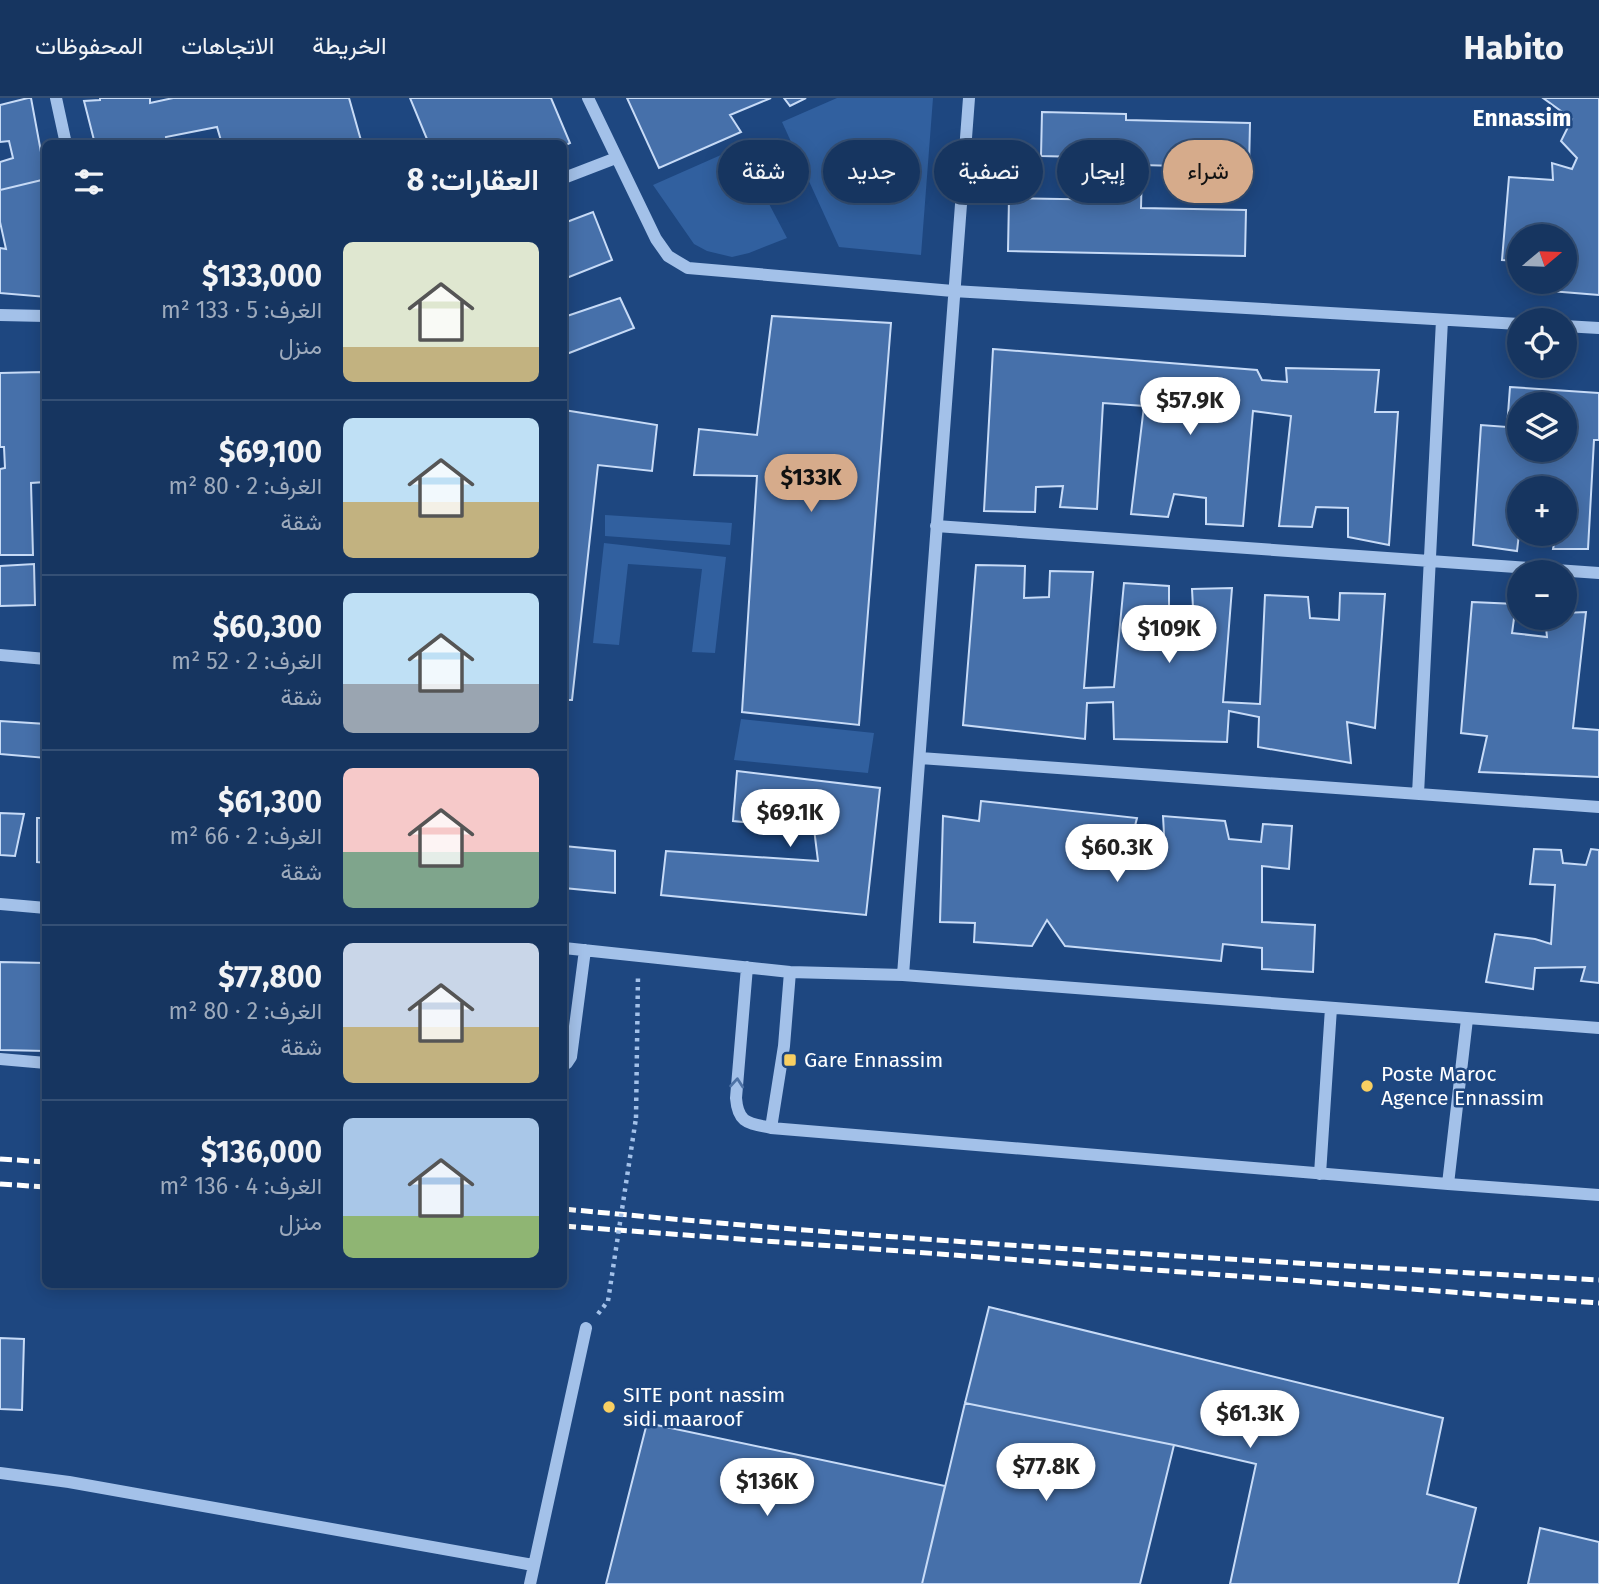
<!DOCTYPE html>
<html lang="ar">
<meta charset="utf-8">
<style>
body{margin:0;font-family:"Fira Sans",Vazirmatn,sans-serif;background:#234069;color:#f1f3f6;direction:rtl;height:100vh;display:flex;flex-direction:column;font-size:26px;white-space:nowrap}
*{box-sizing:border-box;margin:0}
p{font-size:23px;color:#9eabbd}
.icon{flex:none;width:38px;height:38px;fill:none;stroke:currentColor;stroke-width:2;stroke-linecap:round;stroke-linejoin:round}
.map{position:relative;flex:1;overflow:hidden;direction:ltr}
.drawer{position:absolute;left:42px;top:42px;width:525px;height:1148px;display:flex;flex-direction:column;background:#163560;border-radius:10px;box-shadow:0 4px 18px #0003,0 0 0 2px #355075;direction:rtl}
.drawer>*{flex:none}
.top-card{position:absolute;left:588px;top:42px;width:665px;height:63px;direction:rtl;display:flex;gap:14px}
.needle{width:46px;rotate:71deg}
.buttons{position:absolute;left:1507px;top:126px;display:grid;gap:14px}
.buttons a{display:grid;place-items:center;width:70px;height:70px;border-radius:50%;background:#163560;box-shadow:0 4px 18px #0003,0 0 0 2px #355075;font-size:35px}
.price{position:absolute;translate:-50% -60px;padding:0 16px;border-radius:24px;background:#fff;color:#222;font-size:23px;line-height:46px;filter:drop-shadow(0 2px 4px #0008)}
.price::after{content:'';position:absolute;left:50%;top:42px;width:21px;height:16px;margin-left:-10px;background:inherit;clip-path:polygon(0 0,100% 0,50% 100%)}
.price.current{background:#d6ab8b;color:#111}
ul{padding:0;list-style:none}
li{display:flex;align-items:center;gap:21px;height:175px;padding:0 28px}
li+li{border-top:2px solid #355075}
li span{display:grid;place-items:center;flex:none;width:196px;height:140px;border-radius:10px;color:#555}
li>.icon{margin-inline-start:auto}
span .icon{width:84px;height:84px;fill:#fffc;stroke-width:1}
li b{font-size:30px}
h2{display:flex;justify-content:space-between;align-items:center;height:84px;padding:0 28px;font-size:30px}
.pill{padding:0 24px;border-radius:32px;background:#163560;box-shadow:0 4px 18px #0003,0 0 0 2px #355075;font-size:24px;line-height:63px}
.pill.current{background:#d6ab8b;color:#111}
header{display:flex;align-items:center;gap:42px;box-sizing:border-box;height:98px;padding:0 35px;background:#163560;border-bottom:2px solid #355075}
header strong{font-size:33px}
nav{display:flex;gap:38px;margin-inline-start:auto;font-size:24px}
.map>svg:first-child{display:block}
.green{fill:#31609f}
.building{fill:#4670aa;stroke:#c7dbf7;stroke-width:2;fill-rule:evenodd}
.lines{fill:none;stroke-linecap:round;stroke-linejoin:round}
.path{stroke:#a3c1e9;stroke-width:4.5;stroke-dasharray:3.5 5;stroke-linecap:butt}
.minor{stroke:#a3c1e9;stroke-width:12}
.rail{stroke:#fff;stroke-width:5;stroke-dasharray:12 5;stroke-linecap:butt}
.path-bridge{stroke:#a3c1e9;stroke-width:4.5;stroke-dasharray:3.5 5;stroke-linecap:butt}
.oneway{stroke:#4d72a5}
.poi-dot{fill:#f8cf62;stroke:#1e4780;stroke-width:2.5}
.labels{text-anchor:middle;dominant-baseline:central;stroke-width:5;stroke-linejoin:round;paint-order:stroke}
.poi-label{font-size:21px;fill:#fff;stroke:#1e4780;text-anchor:start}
.neighbourhood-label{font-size:23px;font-weight:bold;fill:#fff;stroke:#1e4780}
</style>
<header>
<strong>Habito</strong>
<nav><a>الخريطة</a><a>الاتجاهات</a><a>المحفوظات</a></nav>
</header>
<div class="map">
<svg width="1599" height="1486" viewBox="0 0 1599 1486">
<rect width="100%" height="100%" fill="#1e4780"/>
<path class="green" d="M837,0H933L921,157L839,149L782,24Z
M739,49L787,140L749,155L732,159L707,153L694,146L653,87Z
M605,417L732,425L730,447L605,438Z
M604,445L726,459L715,555L692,554L702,471L628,466L619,547L593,545Z
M741,621L874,635L868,675L734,662Z"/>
<path class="building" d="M28,0H31L46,81L0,92V64L13,60L9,43L0,44V7Z
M100,0H150V5L173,0H349L362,46H222L217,29L166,39L167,46H95L84,3L100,2Z
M410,0H551L570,45L564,48V46H429Z
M627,0H771L730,17L741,34L659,70Z
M784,0H806L790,8Z
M1543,0H1599V197L1526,191L1525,184H1564V138H1519V163L1502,162L1509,79L1553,82L1552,65L1572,71L1577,60L1561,43L1572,21Z
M1042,14L1126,16V22L1250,25L1249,70L1142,67L1141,110L1246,112L1245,158L1008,153L1009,100L1120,102L1121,60L1041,58Z
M46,81V199L0,195V150L6,151L0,124V92Z
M593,114L612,162L564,181V125Z
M620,200L634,230L564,257V219Z
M772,218L891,225L859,627L742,614L757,378L694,377L699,331L757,337Z
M993,251L1257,272L1262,282L1287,284L1286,270L1379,272L1375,314H1398L1389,447L1348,439V410L1316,409L1312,429L1279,428L1291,318L1253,313L1243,428L1206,426V400L1174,396L1168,419L1131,416L1144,308L1103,305L1097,411L1060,409L1063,388L1036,389L1035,414L984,413Z
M42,274L45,384L31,385L33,457H0V371L5,370L4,349H0V275Z
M1510,289L1599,295V342H1594L1588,451H1553L1556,436H1564V390H1519V436L1517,453L1473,447L1481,327L1507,329ZM1519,306H1564V352H1519Z
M564,312L657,327L652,373L598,367L572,602H564Z
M34,466L35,507L0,508V468Z
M976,467L1025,468L1024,500L1049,499L1050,473L1093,474L1084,590L1114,589L1124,485L1169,488V508L1193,510L1192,491L1232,490L1223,604L1260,606L1265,497L1308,499L1310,520L1339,522L1340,495L1385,496L1375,630L1347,624L1351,665L1258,649L1259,619L1229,613L1227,644L1114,641L1113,604L1087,605L1085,641L963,627Z
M1472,504L1516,506L1512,535L1547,539L1545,520H1564V515L1586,514L1573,630L1599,632V679L1479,674L1487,638L1461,635Z
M0,623L46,626V660L0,656Z
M737,673L880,690L866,817L661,797L666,753L818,763L814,731L733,723Z
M981,703L1137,720L1134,732L1164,736L1163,718L1225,723L1229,741L1261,744L1263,726L1292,728L1289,771L1262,768V824L1315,827L1313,874L1262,871V850L1223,846L1221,863L1065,848L1047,822L1032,848L974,844L975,825L940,824L943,718L979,723Z
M0,715L24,716L15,758L0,757Z
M37,720H46V765L37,764Z
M564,748L615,753V795L564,790Z
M1534,751L1561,752L1563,765L1586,767L1591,751L1599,752V885L1581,883L1585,869L1535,870L1533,891L1486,884L1495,836L1535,841L1551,846L1555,787L1530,786Z
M0,864L46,865V953L0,952Z
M989,1209L1443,1320L1427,1396L1476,1410L1458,1486H1230L1256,1366L1174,1347L965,1305Z
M0,1240L24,1241L22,1312L0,1311Z
M965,1305L1174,1347L1140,1486H922Z
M647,1325L945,1388L922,1486H606Z
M1540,1430L1599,1444V1486H1528Z"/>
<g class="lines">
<path class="path" d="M636,1020L638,877
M598,1216L608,1203"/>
<path class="minor" d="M56,0L66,46
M588,0L656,141L668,158L688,170L953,193L1519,226
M564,80L616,60
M0,217L46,218
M1564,228L1599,230
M936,428L1599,475
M0,557L46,561
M920,660L1599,709
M1418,696L1442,222
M0,806L46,810
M564,850L790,874L903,877L1599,930
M747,869L736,1000C738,1026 749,1025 771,1030L1448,1086L1599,1097
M903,877L969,0
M0,961L46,965
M564,967L567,965L571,959L585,852
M771,1030L784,948L790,874
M1320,1076L1331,910
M1448,1086L1467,921
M0,1375L69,1384L533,1467
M530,1486L586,1230"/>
<path class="rail" d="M0,1061L46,1064
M0,1086L46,1089
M564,1111C908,1144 1254,1163 1599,1182
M564,1128L1599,1205"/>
<path class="path-bridge" d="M608,1203L636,1020"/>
</g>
<defs><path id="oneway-chevron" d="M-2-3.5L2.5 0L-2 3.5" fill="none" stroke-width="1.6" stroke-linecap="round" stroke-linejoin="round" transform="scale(1.75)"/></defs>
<use class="oneway" href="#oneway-chevron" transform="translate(737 985) rotate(-85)"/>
<g class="poi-dot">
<rect x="783" y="955" width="14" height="14" rx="3.5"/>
<circle cx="1367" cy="988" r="7"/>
<circle cx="609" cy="1309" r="7"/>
</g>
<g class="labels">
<g class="poi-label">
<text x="804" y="962">Gare Ennassim</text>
<text x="1381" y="976">Poste Maroc<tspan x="1381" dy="24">Agence Ennassim</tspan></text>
<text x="623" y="1297">SITE pont nassim<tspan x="623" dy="24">sidi maaroof</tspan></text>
</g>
<g class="neighbourhood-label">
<text x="1522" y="20">Ennassim</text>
</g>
</g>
</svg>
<div class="buttons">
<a><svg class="needle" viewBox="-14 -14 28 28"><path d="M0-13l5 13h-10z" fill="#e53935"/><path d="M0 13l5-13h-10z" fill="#9eabbd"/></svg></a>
<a><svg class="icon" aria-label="locate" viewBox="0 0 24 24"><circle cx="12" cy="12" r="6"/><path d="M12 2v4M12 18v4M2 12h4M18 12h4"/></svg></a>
<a><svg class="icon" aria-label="layers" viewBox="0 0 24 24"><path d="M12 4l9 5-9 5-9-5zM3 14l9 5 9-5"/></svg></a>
<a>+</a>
<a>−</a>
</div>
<b class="price" style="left:1190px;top:339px">$57.9K</b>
<b class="price current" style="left:811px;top:416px">$133K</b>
<b class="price" style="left:1169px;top:567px">$109K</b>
<b class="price" style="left:790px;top:751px">$69.1K</b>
<b class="price" style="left:1117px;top:786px">$60.3K</b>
<b class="price" style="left:1250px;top:1352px">$61.3K</b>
<b class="price" style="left:1046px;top:1405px">$77.8K</b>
<b class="price" style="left:767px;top:1420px">$136K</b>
<div class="top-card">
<a class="pill current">شراء</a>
<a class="pill">إيجار</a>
<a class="pill">تصفية</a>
<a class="pill">جديد</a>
<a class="pill">شقة</a>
</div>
<section class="drawer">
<h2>العقارات: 8<svg class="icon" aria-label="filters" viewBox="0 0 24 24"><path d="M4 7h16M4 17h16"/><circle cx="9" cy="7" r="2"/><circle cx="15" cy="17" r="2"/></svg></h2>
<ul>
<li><span style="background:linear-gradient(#dfe7d0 75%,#c2b280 0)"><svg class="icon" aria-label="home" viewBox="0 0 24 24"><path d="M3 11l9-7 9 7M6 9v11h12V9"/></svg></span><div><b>$133,000</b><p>الغرف: 5 · 133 m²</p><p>منزل</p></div></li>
<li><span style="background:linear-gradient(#bfe0f5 60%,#c2b280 0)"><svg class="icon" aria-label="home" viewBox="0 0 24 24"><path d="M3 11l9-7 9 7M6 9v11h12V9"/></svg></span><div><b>$69,100</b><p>الغرف: 2 · 80 m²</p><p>شقة</p></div></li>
<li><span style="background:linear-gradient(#bfe0f5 65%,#9aa5b1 0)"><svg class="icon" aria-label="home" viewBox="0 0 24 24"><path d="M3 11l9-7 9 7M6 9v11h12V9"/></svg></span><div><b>$60,300</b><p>الغرف: 2 · 52 m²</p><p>شقة</p></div></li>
<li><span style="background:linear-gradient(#f6c9c9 60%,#7fa58c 0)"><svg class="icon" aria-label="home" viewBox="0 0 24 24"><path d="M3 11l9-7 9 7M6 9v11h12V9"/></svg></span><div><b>$61,300</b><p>الغرف: 2 · 66 m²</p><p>شقة</p></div></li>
<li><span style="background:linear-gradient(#c9d6e8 60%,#c2b280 0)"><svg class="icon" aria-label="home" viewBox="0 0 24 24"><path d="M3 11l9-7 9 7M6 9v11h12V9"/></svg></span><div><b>$77,800</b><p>الغرف: 2 · 80 m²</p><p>شقة</p></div></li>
<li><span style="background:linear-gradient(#a9c7e8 70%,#8fb573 0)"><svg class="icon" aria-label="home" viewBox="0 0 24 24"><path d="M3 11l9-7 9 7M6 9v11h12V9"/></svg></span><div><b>$136,000</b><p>الغرف: 4 · 136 m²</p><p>منزل</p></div></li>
</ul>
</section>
</div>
